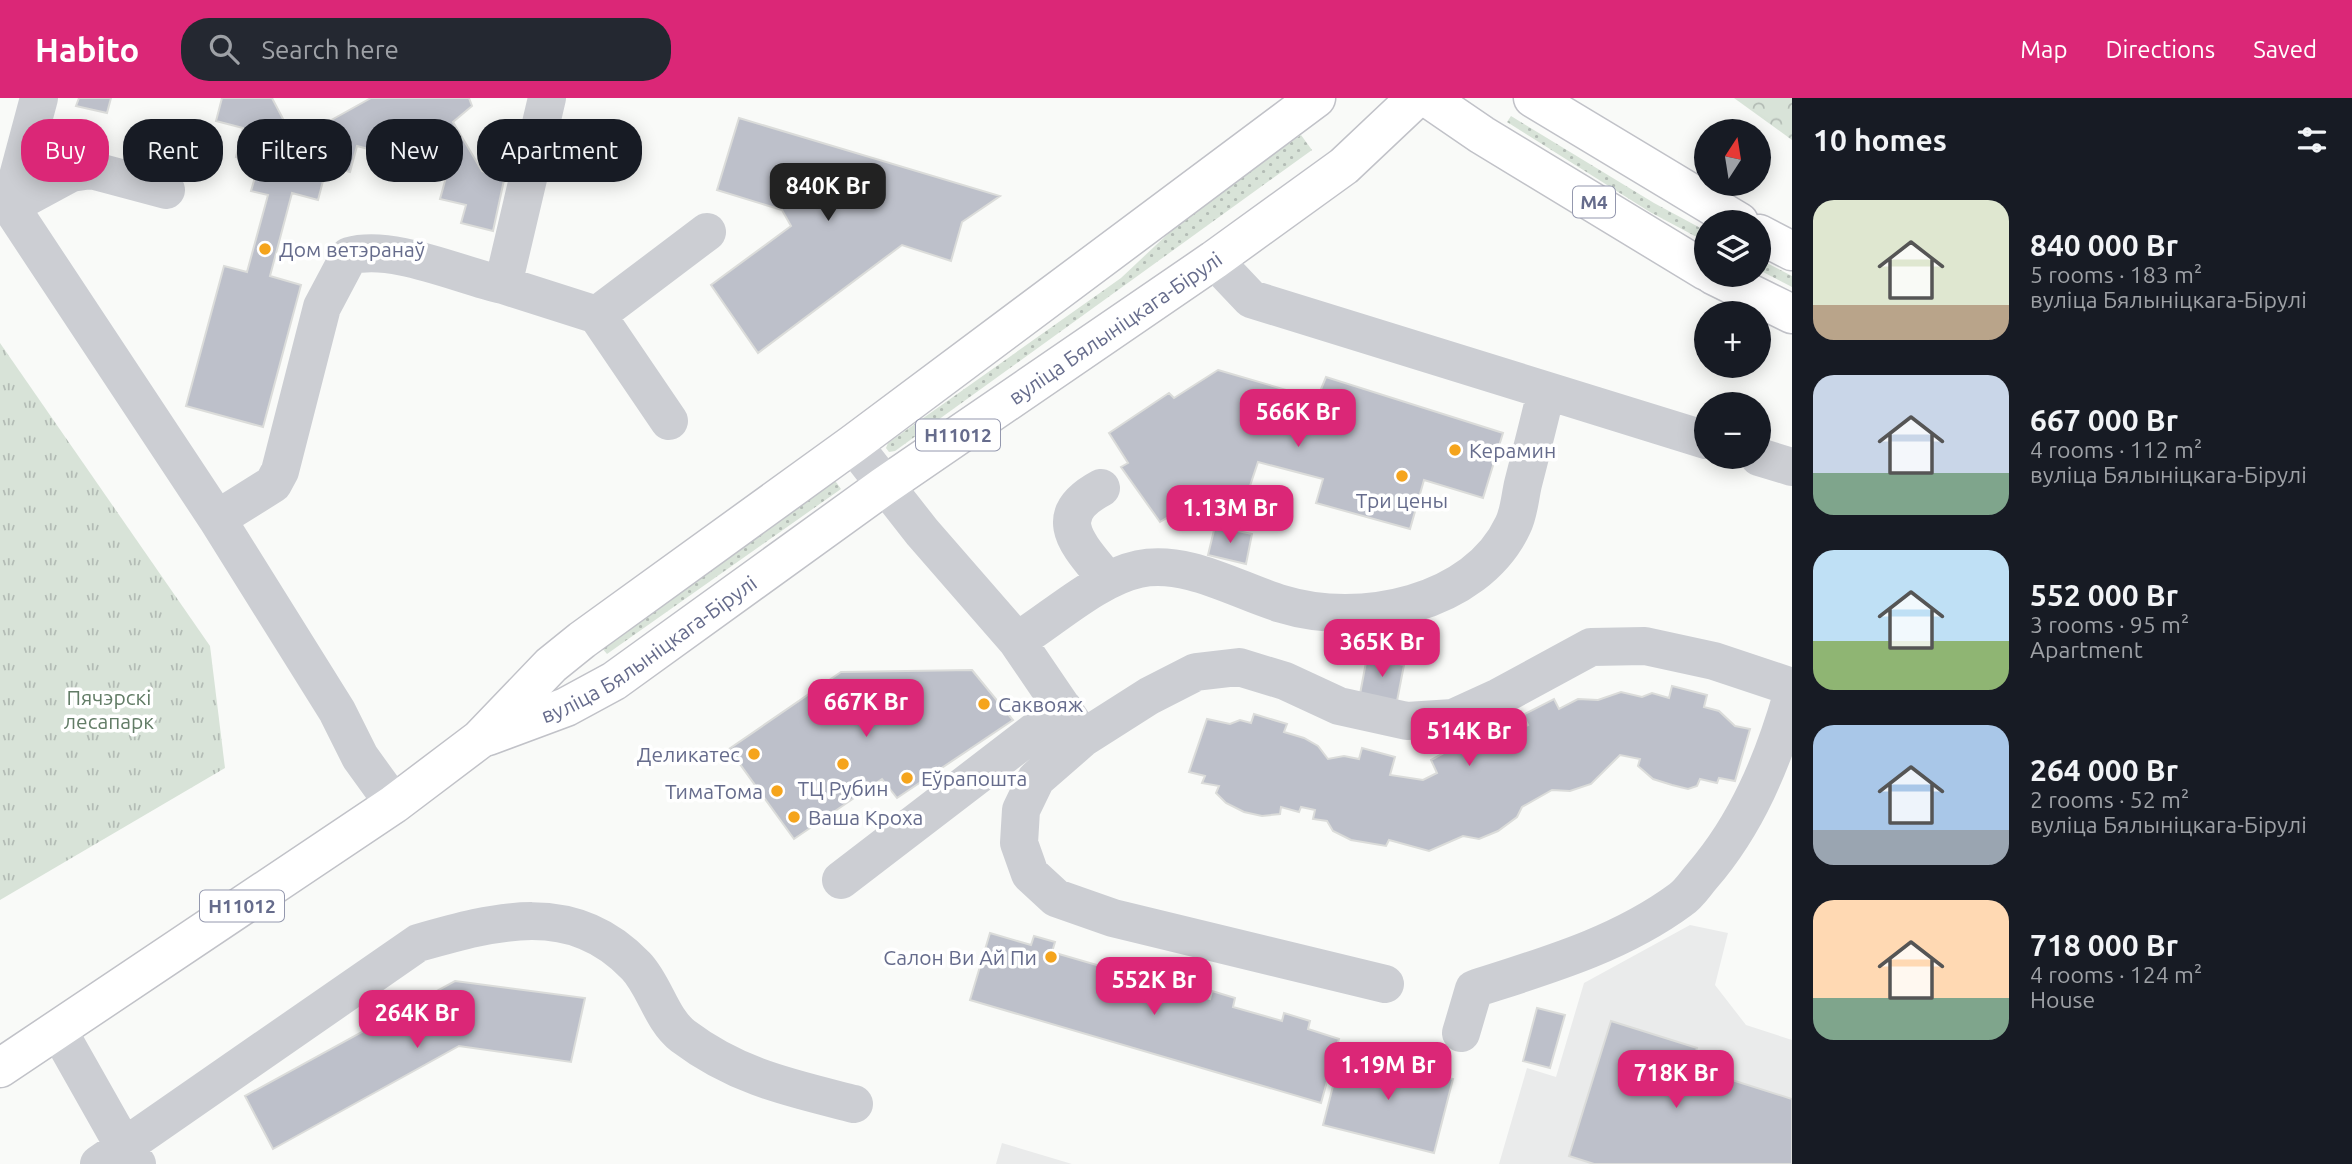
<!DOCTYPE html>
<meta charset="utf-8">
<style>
body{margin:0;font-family:Ubuntu,sans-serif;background:#242831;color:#f1f3f6;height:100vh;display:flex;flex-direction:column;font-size:26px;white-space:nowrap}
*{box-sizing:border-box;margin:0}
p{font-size:23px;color:#9ea1a6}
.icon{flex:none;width:38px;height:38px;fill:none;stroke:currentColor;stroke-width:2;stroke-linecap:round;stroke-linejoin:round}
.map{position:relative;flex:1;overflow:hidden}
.side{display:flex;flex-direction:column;background:#171b24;width:560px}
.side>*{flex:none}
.banner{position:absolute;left:21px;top:21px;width:665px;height:63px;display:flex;gap:14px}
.needle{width:46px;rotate:12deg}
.controls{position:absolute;left:1694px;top:21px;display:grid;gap:14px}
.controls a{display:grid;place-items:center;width:77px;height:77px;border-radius:50%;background:#171b24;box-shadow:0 4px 18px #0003;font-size:35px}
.price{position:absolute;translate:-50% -60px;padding:0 16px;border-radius:14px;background:#db2777;color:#fff;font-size:23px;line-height:46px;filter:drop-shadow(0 2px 4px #0008)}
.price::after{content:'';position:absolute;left:50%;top:42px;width:21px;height:16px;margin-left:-10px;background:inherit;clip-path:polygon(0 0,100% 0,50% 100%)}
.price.current{background:#222;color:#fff}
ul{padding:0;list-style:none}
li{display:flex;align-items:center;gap:21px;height:175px;padding:0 21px}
li span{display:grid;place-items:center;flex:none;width:196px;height:140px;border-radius:21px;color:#555}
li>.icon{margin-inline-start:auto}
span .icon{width:84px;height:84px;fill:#fffc;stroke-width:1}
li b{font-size:30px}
h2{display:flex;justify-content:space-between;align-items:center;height:84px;padding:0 21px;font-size:30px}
.tag{padding:0 24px;border-radius:28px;background:#171b24;box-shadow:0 4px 18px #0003;font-size:24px;line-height:63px}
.tag.current{background:#db2777;color:#fff}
header{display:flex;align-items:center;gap:42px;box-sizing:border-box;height:98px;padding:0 35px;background:#db2777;color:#fff}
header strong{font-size:33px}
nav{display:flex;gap:38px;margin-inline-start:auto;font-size:24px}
.search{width:490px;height:63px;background:#242831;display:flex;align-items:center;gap:18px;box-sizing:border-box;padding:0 24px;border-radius:28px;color:#9ea1a6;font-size:26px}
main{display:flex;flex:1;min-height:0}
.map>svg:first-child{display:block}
.built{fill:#eaebeb}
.grass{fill:url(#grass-dots)}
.forest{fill:url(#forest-crowns)}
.park{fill:url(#park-tufts)}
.building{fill:#bdc0ca;stroke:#dbdcda;stroke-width:2}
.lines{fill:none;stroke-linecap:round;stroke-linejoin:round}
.major-casing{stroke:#c1c2c8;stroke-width:41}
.minor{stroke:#ccced3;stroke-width:38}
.major{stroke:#fff;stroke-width:38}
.poi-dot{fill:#f5a41c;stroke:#fff;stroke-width:2.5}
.labels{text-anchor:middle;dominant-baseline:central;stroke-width:7;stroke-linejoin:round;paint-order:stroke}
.shield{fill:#fff;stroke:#9498ae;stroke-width:2}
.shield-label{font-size:19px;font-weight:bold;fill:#666c8c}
.poi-label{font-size:21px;fill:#666c8c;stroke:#fff;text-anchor:start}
.street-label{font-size:21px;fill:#666c8c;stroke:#fff}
.park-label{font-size:21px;fill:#627c66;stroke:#fff}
</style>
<header>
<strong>Habito</strong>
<div class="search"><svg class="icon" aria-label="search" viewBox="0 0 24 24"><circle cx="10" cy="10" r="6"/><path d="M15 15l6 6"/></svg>Search here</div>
<nav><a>Map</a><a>Directions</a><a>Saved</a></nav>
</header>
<main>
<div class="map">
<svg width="1792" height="1066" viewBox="0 0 1792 1066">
<defs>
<pattern id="grass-dots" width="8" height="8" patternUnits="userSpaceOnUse" patternTransform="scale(1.75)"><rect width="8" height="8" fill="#d8e3d8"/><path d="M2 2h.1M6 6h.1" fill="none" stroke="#b3bcb5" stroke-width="1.8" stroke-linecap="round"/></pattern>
<pattern id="forest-crowns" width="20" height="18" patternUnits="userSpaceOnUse" patternTransform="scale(1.75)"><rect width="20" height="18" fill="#d8e3d8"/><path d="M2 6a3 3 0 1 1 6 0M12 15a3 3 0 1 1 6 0" fill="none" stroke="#b3bcb5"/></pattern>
<pattern id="park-tufts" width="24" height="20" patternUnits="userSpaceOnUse" patternTransform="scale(1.75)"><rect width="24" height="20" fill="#d8e3d8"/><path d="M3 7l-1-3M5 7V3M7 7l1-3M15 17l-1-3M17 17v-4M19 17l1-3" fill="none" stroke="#b3bcb5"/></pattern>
</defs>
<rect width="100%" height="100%" fill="#f9faf8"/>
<path class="built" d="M1690,827L1728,835L1715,887L1746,927L1792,942V1066H1499L1527,970L1556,979L1584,885Z
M1002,1045L1072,1066H996Z"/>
<path class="grass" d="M1511,18L1654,105L1706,133V144L1650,114L1507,24Z
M1301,37L1312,52L895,353L889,354L886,350L888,345L1121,180L1189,116Z
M1759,161L1792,178V189L1759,172Z
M831,377L841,391L607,556L601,549Z"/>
<path class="forest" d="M1734,0H1792V42Z"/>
<path class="park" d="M0,245L210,548L225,670L0,802Z"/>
<path class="building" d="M79,0H111L107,15L76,8Z
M222,0H272L292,38L299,40L371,0H469L472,8L453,24L482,73L504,82L493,133L461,125L466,107L440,101L448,72L357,48L350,74L327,68L318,102L292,95L270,178L301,187L263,329L186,308L224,168L247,174L268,97L251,93L259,65L236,59L243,30L216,23Z
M739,20L1000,98L962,124L951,163L902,147L758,255L711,187L791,128L782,112L717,92Z
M1218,272L1317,301L1326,279L1503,335L1483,400L1424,382L1410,431L1316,405L1323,381L1258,364L1237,427L1175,415L1160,424L1121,369L1128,365L1109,335L1169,295L1174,300Z
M1215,428L1252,436L1246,466L1208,457Z
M1367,559L1404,567L1397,603L1360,596Z
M972,572L1013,622L897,700L882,681L794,741L729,651L841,574Z
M1672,588L1707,597L1704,609L1719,613L1735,628L1750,631L1735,683L1719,680L1717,685L1700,681L1697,688L1688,691L1672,687L1653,681L1638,668L1640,661L1620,657L1591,686L1570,693L1552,692L1522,709L1517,719L1498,733L1479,741L1463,738L1429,753L1389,742L1386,748L1351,742L1333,733L1327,723L1313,721L1315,712L1301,709L1299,714L1281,709L1280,716L1262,718L1244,714L1226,705L1216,695L1219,688L1202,685L1205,678L1189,674L1207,621L1230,626L1240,622L1251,625L1254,616L1287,626L1284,634L1304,640L1318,648L1328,661L1344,658L1359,661L1362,650L1395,659L1390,677L1423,682L1437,675L1431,662L1460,646L1467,659L1528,627L1523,617L1554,601L1559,611L1578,601L1598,602L1621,594L1642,599L1652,595L1669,600Z
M990,835L1031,847L1034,838L1055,844L1052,854L1114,872L1117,863L1139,870L1136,880L1210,901L1212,893L1235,900L1233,909L1282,923L1284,915L1310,923L1308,931L1339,941L1321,1005L970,902Z
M455,883L585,900L571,964L459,948L273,1051L245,998Z
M1537,910L1565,917L1550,970L1523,963Z
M1611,923L1697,950L1691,969L1792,1001V1066H1594L1569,1058Z
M1342,953L1453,981L1434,1055L1323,1027Z"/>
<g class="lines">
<g class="major-casing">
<g id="major">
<path d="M1428,0L1482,37L1706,173"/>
<path d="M1533,0L1739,124"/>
<path d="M1759,136L1792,153"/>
<path d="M1713,177L1792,216"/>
<path id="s1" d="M488,638L566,609L614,583L884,388L1214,162L1344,68L1416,0"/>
<path d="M0,970L394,706L480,641L551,567L582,542L853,346L1316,0"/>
</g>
</g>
<path class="minor" d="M39,0L10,108L217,421L337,613L360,659L394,706
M1,95L10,108L71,75L91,72L166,92
M1214,162L1251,201L1706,342
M503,187L597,217L707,134
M597,217L669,323
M853,346L922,434L1017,543L1083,640
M1759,359L1792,369
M1101,390C1047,419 1080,448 1107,482
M217,421L273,386L280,373L322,209L349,158C393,146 459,177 503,187L547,0
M1017,543C1054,520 1097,480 1139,471C1187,461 1238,493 1282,506C1359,530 1476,507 1513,427C1519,415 1520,399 1523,386C1531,355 1539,324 1546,294
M841,782L1064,611
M1385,886L1113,820L1056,800L1030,776L1019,745L1021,712L1036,681L1083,640L1149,598L1196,574L1239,569L1285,583L1339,608L1407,623L1453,620L1499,599L1591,549L1645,548L1714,563L1792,589
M58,932L123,1047L137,1066
M1461,935L1474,891C1545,868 1619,847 1680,802C1689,796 1695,786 1702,778C1747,726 1773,663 1792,597
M99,1066L418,845C495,823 573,801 636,868C655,888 661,921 683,938C737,979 791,990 854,1006"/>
<use href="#major" class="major"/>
</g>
<g class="poi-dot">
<circle cx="265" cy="151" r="7"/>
<circle cx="1455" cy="352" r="7"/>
<circle cx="1402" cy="378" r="7"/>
<circle cx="984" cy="606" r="7"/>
<circle cx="754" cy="656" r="7"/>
<circle cx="843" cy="666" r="7"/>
<circle cx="907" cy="680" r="7"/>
<circle cx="777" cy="693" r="7"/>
<circle cx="794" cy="719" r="7"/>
<circle cx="1051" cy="859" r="7"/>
</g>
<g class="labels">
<g class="shield">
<rect x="1573" y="88.5" width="42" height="31" rx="5"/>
<rect x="916" y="321.5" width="84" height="31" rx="5"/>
<rect x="200" y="792.5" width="84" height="31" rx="5"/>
</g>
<g class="shield-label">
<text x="1594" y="104">М4</text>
<text x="958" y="337">Н11012</text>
<text x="242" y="808">Н11012</text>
</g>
<g class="poi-label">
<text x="279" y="151">Дом ветэранаў</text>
<text x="1469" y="352">Керамин</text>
<text x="1402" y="402" text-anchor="middle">Три цены</text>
<text x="998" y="606">Саквояж</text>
<text x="740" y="656" text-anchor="end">Деликатес</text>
<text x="921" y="680">Еўрапошта</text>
<text x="843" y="690" text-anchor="middle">ТЦ Рубин</text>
<text x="763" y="693" text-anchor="end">ТимаТома</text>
<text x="808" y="719">Ваша Кроха</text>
<text x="1037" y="859" text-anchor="end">Салон Ви Ай Пи</text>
</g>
<g class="street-label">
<text stroke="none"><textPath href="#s1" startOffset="751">вуліца Бялыніцкага-Бірулі</textPath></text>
<text stroke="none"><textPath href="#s1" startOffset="184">вуліца Бялыніцкага-Бірулі</textPath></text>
</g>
<g class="park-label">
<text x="109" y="599">Пячэрскі<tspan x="109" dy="24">лесапарк</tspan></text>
</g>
</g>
</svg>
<div class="controls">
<a><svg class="needle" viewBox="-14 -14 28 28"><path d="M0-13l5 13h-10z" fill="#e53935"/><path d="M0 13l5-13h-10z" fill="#9ea1a6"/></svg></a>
<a><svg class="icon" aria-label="layers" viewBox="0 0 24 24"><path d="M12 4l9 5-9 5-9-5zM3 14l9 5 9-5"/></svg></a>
<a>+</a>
<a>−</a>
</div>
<b class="price current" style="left:828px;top:125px">840K Br</b>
<b class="price" style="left:1298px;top:351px">566K Br</b>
<b class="price" style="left:1230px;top:447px">1.13M Br</b>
<b class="price" style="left:1382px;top:581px">365K Br</b>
<b class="price" style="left:866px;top:641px">667K Br</b>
<b class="price" style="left:1469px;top:670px">514K Br</b>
<b class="price" style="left:1154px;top:919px">552K Br</b>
<b class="price" style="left:417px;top:952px">264K Br</b>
<b class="price" style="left:1388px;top:1004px">1.19M Br</b>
<b class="price" style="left:1676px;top:1012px">718K Br</b>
<div class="banner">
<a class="tag current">Buy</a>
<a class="tag">Rent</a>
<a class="tag">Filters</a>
<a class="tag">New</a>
<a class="tag">Apartment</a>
</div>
</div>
<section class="side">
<h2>10 homes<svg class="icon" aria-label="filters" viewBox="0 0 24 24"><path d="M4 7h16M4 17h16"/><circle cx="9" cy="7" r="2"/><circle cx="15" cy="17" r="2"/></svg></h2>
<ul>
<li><span style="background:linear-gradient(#dfe7d0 75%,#b9a48a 0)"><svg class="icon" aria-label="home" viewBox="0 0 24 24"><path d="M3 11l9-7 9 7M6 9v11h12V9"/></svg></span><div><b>840 000 Br</b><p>5 rooms · 183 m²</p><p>вуліца Бялыніцкага-Бірулі</p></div></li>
<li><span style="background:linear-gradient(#c9d6e8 70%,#7fa58c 0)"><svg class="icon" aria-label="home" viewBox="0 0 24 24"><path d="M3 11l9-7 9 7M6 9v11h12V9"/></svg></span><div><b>667 000 Br</b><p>4 rooms · 112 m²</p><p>вуліца Бялыніцкага-Бірулі</p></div></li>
<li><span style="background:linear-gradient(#bfe0f5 65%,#8fb573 0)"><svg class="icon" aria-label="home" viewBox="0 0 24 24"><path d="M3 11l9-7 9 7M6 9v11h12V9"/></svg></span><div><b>552 000 Br</b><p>3 rooms · 95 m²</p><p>Apartment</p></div></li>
<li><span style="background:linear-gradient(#a9c7e8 75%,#9aa5b1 0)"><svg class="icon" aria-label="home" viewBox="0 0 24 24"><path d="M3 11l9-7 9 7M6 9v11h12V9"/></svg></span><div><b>264 000 Br</b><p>2 rooms · 52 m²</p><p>вуліца Бялыніцкага-Бірулі</p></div></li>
<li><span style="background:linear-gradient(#ffd9b3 70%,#7fa58c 0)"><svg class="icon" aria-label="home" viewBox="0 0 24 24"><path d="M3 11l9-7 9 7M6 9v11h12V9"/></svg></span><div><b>718 000 Br</b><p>4 rooms · 124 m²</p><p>House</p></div></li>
</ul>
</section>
</main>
